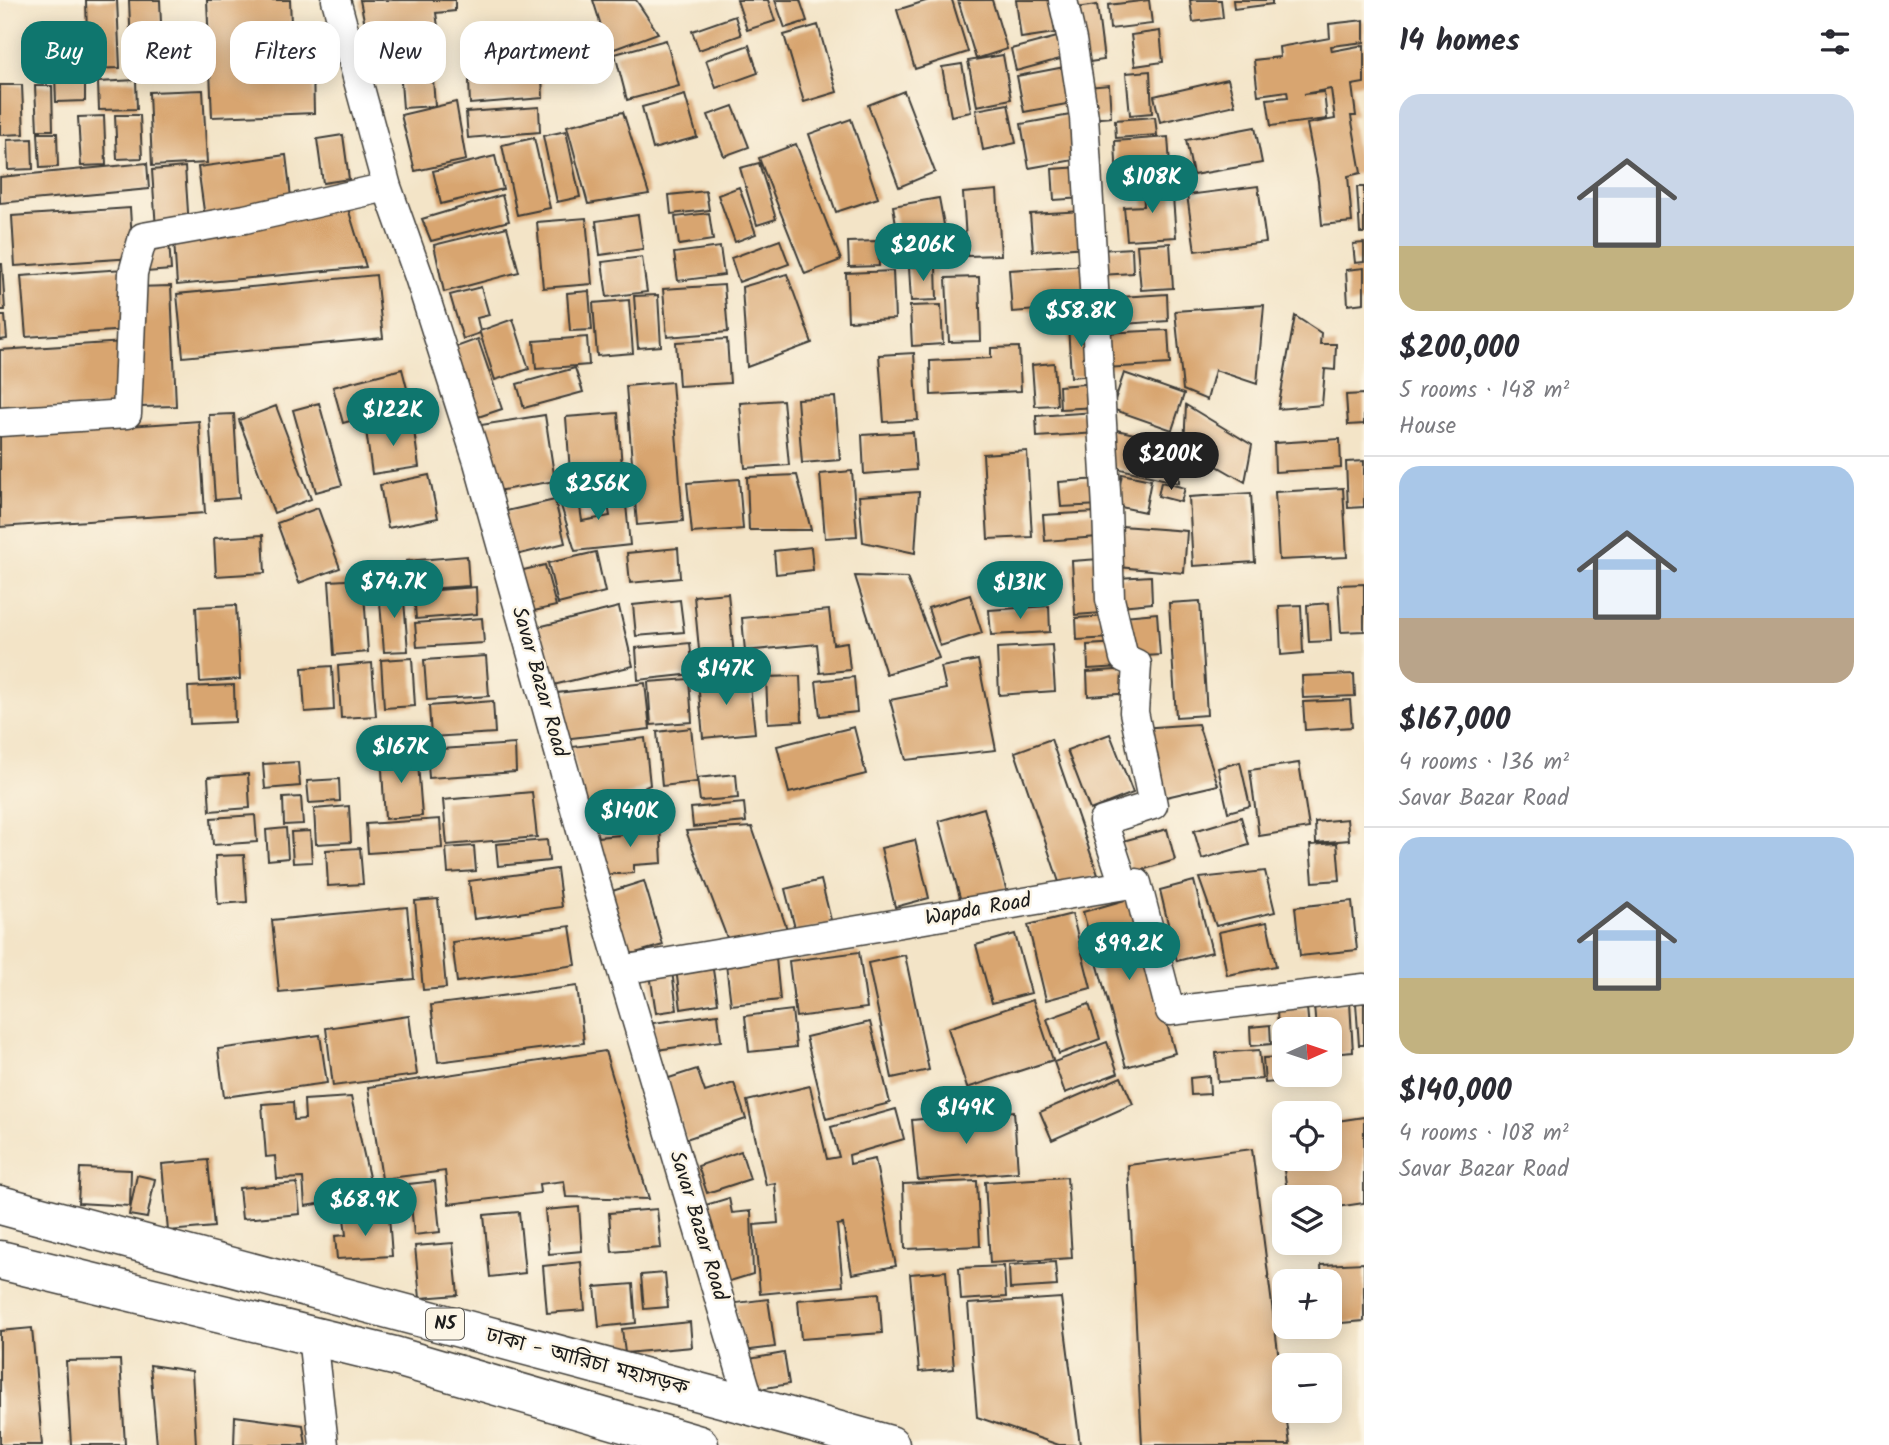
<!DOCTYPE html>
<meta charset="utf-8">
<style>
body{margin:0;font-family:Kalam,"Noto Sans Bengali",sans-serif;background:#f7f7f7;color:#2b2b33;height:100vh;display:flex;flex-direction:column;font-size:26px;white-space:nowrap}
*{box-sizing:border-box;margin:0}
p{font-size:23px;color:#7c7c81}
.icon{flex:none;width:38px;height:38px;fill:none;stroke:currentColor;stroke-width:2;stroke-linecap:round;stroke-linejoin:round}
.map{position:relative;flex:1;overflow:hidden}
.sheet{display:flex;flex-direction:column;background:#fff;width:525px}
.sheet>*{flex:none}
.hud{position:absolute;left:21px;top:21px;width:665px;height:63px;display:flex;gap:14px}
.needle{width:46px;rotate:87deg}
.buttons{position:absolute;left:1272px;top:1017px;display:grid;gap:14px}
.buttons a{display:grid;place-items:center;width:70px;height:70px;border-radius:14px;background:#fff;box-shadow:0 4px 18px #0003;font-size:35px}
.price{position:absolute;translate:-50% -60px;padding:0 16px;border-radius:24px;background:#0f766e;color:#fff;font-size:23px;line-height:46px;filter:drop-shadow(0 2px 4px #0008)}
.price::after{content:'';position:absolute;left:50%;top:42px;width:21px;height:16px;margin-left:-10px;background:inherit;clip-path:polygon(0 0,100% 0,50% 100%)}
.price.active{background:#222;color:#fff}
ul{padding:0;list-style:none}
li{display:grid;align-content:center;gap:14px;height:371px;padding:0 35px}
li+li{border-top:2px solid #e1e1e2}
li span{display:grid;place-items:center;height:217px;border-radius:21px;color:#555}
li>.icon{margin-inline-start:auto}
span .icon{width:126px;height:126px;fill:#fffc;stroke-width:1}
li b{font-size:30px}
h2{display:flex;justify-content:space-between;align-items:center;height:84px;padding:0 35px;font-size:30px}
.chip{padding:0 24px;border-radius:21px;background:#fff;box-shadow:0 4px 18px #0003;font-size:24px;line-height:63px}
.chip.active{background:#0f766e;color:#fff}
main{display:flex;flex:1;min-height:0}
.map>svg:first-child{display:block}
.building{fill:#d8a570}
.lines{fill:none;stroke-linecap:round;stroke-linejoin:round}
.street-casing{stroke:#3c3a36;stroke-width:31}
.highway-casing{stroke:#3c3a36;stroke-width:41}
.street{stroke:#fff;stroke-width:28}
.highway{stroke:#fff;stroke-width:38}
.labels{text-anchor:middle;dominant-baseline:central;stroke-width:5;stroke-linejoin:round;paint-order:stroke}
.shield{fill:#fcf5e5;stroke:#5f5d58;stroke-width:2}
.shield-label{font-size:19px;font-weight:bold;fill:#1c1c1c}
.street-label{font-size:21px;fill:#1c1c1c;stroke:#fcf5e5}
</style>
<main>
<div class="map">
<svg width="1364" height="1445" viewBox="0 0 1364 1445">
<rect width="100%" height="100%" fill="#fcf5e5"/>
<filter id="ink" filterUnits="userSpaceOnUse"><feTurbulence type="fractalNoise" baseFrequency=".0143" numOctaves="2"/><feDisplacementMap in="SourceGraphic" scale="14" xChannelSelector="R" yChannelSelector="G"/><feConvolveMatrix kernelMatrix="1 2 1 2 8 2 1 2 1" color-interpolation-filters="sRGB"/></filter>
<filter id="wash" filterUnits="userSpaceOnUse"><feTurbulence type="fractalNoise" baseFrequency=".00686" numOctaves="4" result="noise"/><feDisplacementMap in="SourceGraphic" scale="28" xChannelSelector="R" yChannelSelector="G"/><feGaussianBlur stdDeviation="1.57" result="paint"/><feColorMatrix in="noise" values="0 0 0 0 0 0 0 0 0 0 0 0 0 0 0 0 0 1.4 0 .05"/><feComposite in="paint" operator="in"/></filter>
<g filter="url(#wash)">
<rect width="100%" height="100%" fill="#f3e4c7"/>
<g id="blocks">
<path class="building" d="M86,0H117L120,68L88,69Z
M129,0H160L163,70L132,72Z
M207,0H290L293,70L313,69L314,113L212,117Z
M360,0H455V11L436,13L442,54L433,57V62L403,65L375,72L374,67L359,68L357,36L367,35Z
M593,0H636L658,33L609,51Z
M737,0H768L775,21L747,30Z
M775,0H800L807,21L785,28Z
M929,0H952L968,52L915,69L897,10Z
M958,0H992L1007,49L976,59Z
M1016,0H1051L1055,33L1021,38Z
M1149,0L1152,24L1110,29L1108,5Z
M1190,0H1221L1223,18L1193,22Z
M1233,0H1272V4L1234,9Z
M1097,5L1104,60L1082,63L1075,8Z
M735,16L741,35L699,50L692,31Z
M1364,20V42L1331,46L1332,51L1364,45V83L1352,85L1356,116H1351L1361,173L1348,176L1352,222L1322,225L1318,181L1307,124L1335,119L1331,89L1304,94L1324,92L1327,119L1271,126L1267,99L1288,97L1287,91L1258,95L1254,60L1280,57L1279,47L1330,38L1329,24Z
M818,25L837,92L804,102L784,35Z
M1160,31L1163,62L1135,66L1131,35Z
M1065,35L1071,56L1016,71L1011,49Z
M666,40L679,86L627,100L615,54Z
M749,45L758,73L716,88L706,60Z
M1003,55L1011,99L977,106L968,61Z
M962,64L971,112L951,116L942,67Z
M432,66L435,106L403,108L400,69Z
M1070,66L1077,102L1024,112L1017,76Z
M1150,71L1152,113L1130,115L1126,73Z
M85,73V101L56,102L55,75Z
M542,75L543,98L470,104L469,81Z
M1228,79L1235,105L1160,122L1154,96Z
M136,80L137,109L99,110L98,82Z
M0,85H22L24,134L0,135Z
M1109,85L1111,117L1090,119L1088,87Z
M35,86H52L53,130H37Z
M203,90L207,163L152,166L149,92Z
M904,91L935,172L899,187L868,105Z
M685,95L697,137L653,149L642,107Z
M456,102L466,160L415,171L401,115Z
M1008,104L1016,143L983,150L976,110Z
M733,106L749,147L724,156L708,115Z
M539,107L540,132L468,138L466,112Z
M623,112L649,194L588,204L567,126Z
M1076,114L1085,158L1029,168L1021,124Z
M115,115H140L142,158L117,159Z
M104,116L106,165L81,166L78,117Z
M1155,117L1157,135L1116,138L1115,120Z
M851,119L878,198L836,212L809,134Z
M1255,127L1262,163L1193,175L1186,140Z
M566,131L580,197L557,202L543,136Z
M38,133H57L58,167L40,168Z
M343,135L349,179L323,183L317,139Z
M1168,137L1171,179L1117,183L1115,141Z
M534,138L550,208L517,215L502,145Z
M32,139L33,169L8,170L7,140Z
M796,144L841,260L805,274L759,158Z
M286,155L292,206L205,218L198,167Z
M495,156L503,189L441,204L433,171Z
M147,163L149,189L0,203V177Z
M759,163L776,219L757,225L740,168Z
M185,167L189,227L156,229L152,170Z
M1081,167L1083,198L1054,200L1052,169Z
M1172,184L1176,237L1127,240L1124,207L1144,206L1143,186Z
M1258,186L1266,242L1195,251L1187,195Z
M739,187L756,234L735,242L718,195Z
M1357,187H1364V233H1360Z
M997,190L1001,255L967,256L963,193Z
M706,191L709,210L671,214L669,195Z
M502,195L509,221L431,241L422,219Z
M939,198L950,257L903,266L893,206Z
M347,205L366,267L177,285L174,240Z
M130,208L133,258L15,266L12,216Z
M1084,211L1086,247L1033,251L1030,214Z
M709,213L713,240L679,245L675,217Z
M638,215L643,249L600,255L596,221Z
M586,218L592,284L543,288L537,222Z
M507,227L519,272L444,292L434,245Z
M169,240L171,270L146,272L145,242Z
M780,240L789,264L739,282L731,258Z
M878,241L879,266L849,267L848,242Z
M1170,243L1173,288L1141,290L1137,245Z
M1364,243V262L1355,263L1353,244Z
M720,247L724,275L678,281L674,253Z
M1132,248L1133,273L1101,275L1099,250Z
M642,257L647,292L607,297L602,262Z
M0,264H2L5,310H0Z
M1088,265L1090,306L1012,312L1009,270Z
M936,266L937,300L911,301L909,267Z
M1364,268V303L1348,305L1346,270Z
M124,269L128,330L26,337L21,276Z
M893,271L895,319L848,321L846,273Z
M787,274L812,343L747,367L742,287Z
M376,275L383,338L183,357L177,294Z
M979,277L981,341L949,342L946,278Z
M724,285L728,332L667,337L663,289Z
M171,286L176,406L140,407L135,287Z
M481,287L489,315L477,318L480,331L513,319L529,369L495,380L480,333L463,339L450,295Z
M589,291L592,330L570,331L567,293Z
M1167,294L1168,321L1107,325L1105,298Z
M658,295L661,346L638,348L634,296Z
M629,300L633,353L597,356L593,303Z
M941,305L943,344L912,346L910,306Z
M1264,305L1257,384L1215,370L1207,400L1183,390L1175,311Z
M0,316H5L7,339L0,340Z
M1295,316L1321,333L1320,344H1336L1335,370L1325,369L1322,405L1278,409Z
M1091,322L1094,375L1071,377L1068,324Z
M1168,330L1170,364L1105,368L1103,333Z
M587,337L589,365L536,369L534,341Z
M478,339L502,409L469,420L445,351Z
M727,339L730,383L679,386L676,342Z
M124,342L118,406L0,413V350Z
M1019,347L1021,391L931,395L930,361L991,358V348Z
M914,353L918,420L884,422L879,355Z
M1054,363L1057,405L1035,406L1032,365Z
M575,368L583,392L524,408L517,384Z
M402,369L411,404L343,423L333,387Z
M1124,373L1184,394L1172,430L1112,409Z
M672,382L683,521L637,525L626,386Z
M1097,383L1098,407L1060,409L1059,386Z
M1364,394V424L1348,425L1346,395Z
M835,397L840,460L802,463L797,399Z
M783,400L789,465L745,468L740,403Z
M319,403L342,485L316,492L293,410Z
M1186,405L1252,445L1245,482L1184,447Z
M276,406L311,499L274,513L239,420Z
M1096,412L1097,433L1037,437L1036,416Z
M618,413L622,468L570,472L566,417Z
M234,414L239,498L215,500L209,415Z
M545,415L555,481L491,492L481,425Z
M199,421L205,513L0,527V435Z
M413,423L419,467L372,474L366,430Z
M1108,428L1178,444L1179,483L1108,466Z
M913,432L916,470L864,474L862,435Z
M1340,439L1341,468L1275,472L1274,443Z
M1027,451L1032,537L988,539L983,454Z
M1364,461V507L1348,508L1346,462Z
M852,471L857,536L825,538L820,474Z
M1122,474L1151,480L1145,512L1116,506Z
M429,475L438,518L388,528L380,485Z
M797,475L811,530H749L747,477Z
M739,479L743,529L692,533L687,483Z
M1099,479L1101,505L1061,507L1059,482Z
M1161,482L1185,488L1181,502L1158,496Z
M624,485L630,545L575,551L558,496L578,493L582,521L610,516L605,488Z
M1343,488L1347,557L1279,560L1275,492Z
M919,492L915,553L863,542L859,496Z
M1251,493L1255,562L1193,566L1189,497Z
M555,500L565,543L512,556L502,512Z
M318,508L340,568L299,583L277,523Z
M1097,512L1098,537L1045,541L1043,515Z
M1121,526L1187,531L1184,573L1118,567Z
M263,535L265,573L216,576L214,538Z
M811,547L813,570L776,574L774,551Z
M678,548L680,578L630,583L627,553Z
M596,552L605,592L558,604L548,563Z
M467,556L469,586L408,590L406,561Z
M1099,559L1102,613L1075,615L1072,561Z
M545,565L556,606L525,613L515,572Z
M1044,567L1046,595L996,598L994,570Z
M855,576L907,578L939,658L886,674Z
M1151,576L1152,603L1120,606L1118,578Z
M363,579L368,652L334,655L329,581Z
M1364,584V631L1341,632L1338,585Z
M476,587L477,614L416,619L414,592Z
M403,588L408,651L384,652L379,590Z
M728,593L735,667L701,671L694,596Z
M970,595L982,633L940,646L928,608Z
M680,600L684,632L636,636L633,605Z
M1200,601L1207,715L1176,717L1169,603Z
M1329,603L1331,641L1309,642L1307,605Z
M236,605L240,679L200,682L196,607Z
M1301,605L1303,653L1281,655L1279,606Z
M1049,606L1050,632L991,635L989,610Z
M619,607L633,666L549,686L534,628Z
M829,610L833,644L847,642L850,670L820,673L817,644L745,651L742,618Z
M1157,613L1160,655L1127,657L1124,616Z
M1109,616L1111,638L1077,640L1076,618Z
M482,618L484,643L417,647L415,623Z
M690,643L693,674L638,680L636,648Z
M1119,643L1121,667L1088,669L1087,645Z
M1052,645L1055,691L999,695L997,648Z
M486,656L489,696L427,700L424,660Z
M412,658L415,706L384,708L381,660Z
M978,660L996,750L906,760L890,700L946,689L941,667Z
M372,663L376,716L341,718L338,666Z
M332,666L334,710L305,712L302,668Z
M1131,669L1133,693L1088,696L1087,672Z
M1354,674L1355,696L1303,698L1302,676Z
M749,676L755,733L703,738L698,681Z
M800,676L802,721L768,723L766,677Z
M854,677L857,712L820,716L816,681Z
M689,679L692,722L651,725L648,682Z
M645,683L650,729L563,739L557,693Z
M234,685L235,722L190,724L188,687Z
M1350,700L1352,727L1305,730L1303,702Z
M493,701L495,733L431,737L429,706Z
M1198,724L1218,785L1166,797L1141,728Z
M854,727L866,774L789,793L777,746Z
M691,728L697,782L662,786L657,732Z
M1110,734L1133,793L1090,810L1067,750Z
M645,738L650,785L586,815L572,747Z
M1051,739L1098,875L1061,888L1015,752Z
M515,744L516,772L429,778L427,750Z
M417,750L422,816L385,819L381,753Z
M298,762L300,786L265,789L263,764Z
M1240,762L1250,806L1228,812L1218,768Z
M1299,763L1309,828L1259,836L1250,770Z
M248,774L250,808L210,811L208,777Z
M736,774L738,798L700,801L697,778Z
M339,779L340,801L309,803L307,781Z
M532,792L537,837L447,845L443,800Z
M301,797L303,824L284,825L283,798Z
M744,803L746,822L693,827L691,808Z
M349,806L351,842L316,844L314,809Z
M984,808L1007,892L962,905L939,821Z
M255,815L257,842L213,845L211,818Z
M1241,817L1249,845L1202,859L1194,831Z
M440,819L442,848L368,853L366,824Z
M1347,819L1349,840L1316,843L1315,822Z
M660,823L662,863L634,865V873L599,875L597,837L621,835V826Z
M752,827L788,932L731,948L686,831Z
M286,828L288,858L268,860L266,830Z
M1167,829L1175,860L1132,873L1123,841Z
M310,831L312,862L293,863L291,832Z
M547,840L549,861L498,866L496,844Z
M915,840L929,898L895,907L881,848Z
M1337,843L1340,880L1313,882L1310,845Z
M474,846L476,871L448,873L446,848Z
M360,848L363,884L328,886L326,850Z
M244,855L247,902L218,904L215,856Z
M557,869L562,907L474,919L469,881Z
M1265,871L1275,912L1216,926L1199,878Z
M821,880L832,924L796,932L785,889Z
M644,881L663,945L625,956L606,893Z
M1194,881L1212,952L1177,961L1160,890Z
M1132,898L1175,1053L1126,1067L1083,912Z
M438,899L446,988L423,990L415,901Z
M1352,901L1357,950L1300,956L1295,907Z
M407,907L414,979L279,992L272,920Z
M1072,914L1091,988L1046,1000L1028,925Z
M1267,922L1276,966L1227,975L1219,932Z
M570,926L576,965L457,982L452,942Z
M1015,934L1031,993L992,1003L976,945Z
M859,952L867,1008L796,1017L789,961Z
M905,955L929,1070L892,1078L868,963Z
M776,958L780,1000L731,1005L726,964Z
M712,963L718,1003L681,1009L676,968Z
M672,971L677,1010L656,1013L650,974Z
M577,986L584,1043L438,1062L431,1005Z
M1033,1000L1053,1060L967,1088L948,1028Z
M1350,1003L1353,1052L1330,1054V1029H1316L1314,1005Z
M1356,1003H1364V1045H1359Z
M1089,1004L1100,1039L1059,1054L1047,1019Z
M1307,1008L1309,1028L1278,1030L1277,1010Z
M792,1010L796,1047L749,1052L745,1016Z
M718,1014L721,1041L656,1050L653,1023Z
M409,1016L417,1075L333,1086L326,1028Z
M870,1022L890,1103L826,1119L806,1037Z
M1270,1025L1271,1044L1251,1046L1250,1027Z
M320,1035L327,1083L224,1097L218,1049Z
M1107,1042L1118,1073L1065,1093L1054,1062Z
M1259,1050L1262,1079L1218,1082L1216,1053Z
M605,1051L649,1199L566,1197L564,1181L539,1184L540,1193L449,1204L445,1171L382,1179L368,1087Z
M1284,1057V1074H1298V1080L1265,1083L1263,1058Z
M697,1069L705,1092L734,1083L746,1119L686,1139L666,1079Z
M1209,1076L1210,1094L1191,1095L1190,1078Z
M1121,1077L1133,1104L1052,1140L1040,1112Z
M810,1086L827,1159L839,1157L831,1127L896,1109L904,1139L849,1155L850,1164L875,1159L896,1266L852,1274L843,1224L837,1225L843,1286L760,1294L754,1225L778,1223L775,1183L766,1185L747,1101Z
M351,1097L373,1195L305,1206L303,1178L277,1179L275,1156L266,1157L262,1104L293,1102L294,1120L305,1119L304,1100Z
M1014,1111L1018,1172L918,1180L912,1120Z
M1364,1117V1203L1330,1208V1197H1288L1278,1130L1284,1129V1158H1330V1122Z
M1252,1149L1290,1445H1142L1128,1165Z
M741,1151L750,1179L707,1193L698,1166Z
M208,1160L214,1227L168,1231L162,1164Z
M80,1168L131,1170L130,1206L78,1203Z
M137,1175L155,1179L147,1218L129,1215Z
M1067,1177L1072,1258L990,1263L985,1182Z
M435,1181L440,1232L414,1235L409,1184Z
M977,1181L980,1246L905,1249L903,1184Z
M297,1183L300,1214L242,1219L239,1188Z
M729,1198L732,1213L751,1211L753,1274L720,1284L696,1208Z
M579,1207L582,1251L549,1254L545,1210Z
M657,1209L661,1248L612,1252L609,1213Z
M519,1212L525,1273L490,1277L484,1215Z
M376,1216H389L392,1256L337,1259L335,1236L346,1235L344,1218Z
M453,1243L458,1295L420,1298L415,1246Z
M581,1262L585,1310L547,1313L543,1266Z
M1055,1262L1057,1286L1010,1289L1009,1265Z
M1364,1263V1321L1330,1324V1281H1322L1321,1265Z
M1004,1266L1006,1297L961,1300L959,1268Z
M946,1271L954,1369L919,1372L910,1274Z
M665,1273L668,1307L644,1309L641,1275Z
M633,1284L636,1323L599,1327L595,1287Z
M879,1293L882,1333L801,1339L798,1300Z
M1061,1298L1080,1445H1059L977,1417L968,1304Z
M768,1299L775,1347L743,1351L736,1303Z
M690,1322L692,1347L625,1353L622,1329Z
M32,1328L42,1445H0V1331Z
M784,1353L789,1384L754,1390L749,1359Z
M120,1360L125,1445H71L66,1361Z
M150,1365L192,1371L196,1445H157Z
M235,1416L303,1425L306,1445H234Z"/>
</g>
</g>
<g filter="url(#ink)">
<use href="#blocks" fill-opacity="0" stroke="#3c3a36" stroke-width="2"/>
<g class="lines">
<g class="street-casing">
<path id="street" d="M336,0L387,187L419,277L478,462L596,884L751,1406
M1063,0L1072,40L1084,117L1107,508L1110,599L1124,658L1137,664L1134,712L1153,805L1103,821L1124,885
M0,422L127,414L133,273L143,237L245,219L387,187
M622,970L1137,883L1170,1011L1364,988
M312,1336L324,1445"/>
</g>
<g class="highway-casing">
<path id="highway" d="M0,1205L751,1406L890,1445
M0,1260L394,1356L699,1445"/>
</g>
<use href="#street" class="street"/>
<use href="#highway" class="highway"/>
</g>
</g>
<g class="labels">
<rect class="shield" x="426" y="1308.5" width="38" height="31" rx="5"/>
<g class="shield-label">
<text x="445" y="1324">N5</text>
</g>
<g class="street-label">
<text transform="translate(539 682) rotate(74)">Savar Bazar Road</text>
<text transform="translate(978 910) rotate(-10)">Wapda Road</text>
<text transform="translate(698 1226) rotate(73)">Savar Bazar Road</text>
<text transform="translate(587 1362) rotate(15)">ঢাকা - আরিচা মহাসড়ক</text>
</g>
</g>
</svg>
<div class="buttons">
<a><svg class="needle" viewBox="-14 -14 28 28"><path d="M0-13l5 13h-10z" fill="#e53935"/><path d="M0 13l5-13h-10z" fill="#7c7c81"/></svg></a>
<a><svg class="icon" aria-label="locate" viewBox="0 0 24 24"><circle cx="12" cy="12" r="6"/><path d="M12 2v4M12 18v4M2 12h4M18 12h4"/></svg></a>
<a><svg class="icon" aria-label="layers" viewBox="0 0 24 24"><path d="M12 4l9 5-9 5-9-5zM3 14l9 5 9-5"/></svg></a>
<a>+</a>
<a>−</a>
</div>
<b class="price" style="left:1152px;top:215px">$108K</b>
<b class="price" style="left:923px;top:283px">$206K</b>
<b class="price" style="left:1081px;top:349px">$58.8K</b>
<b class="price" style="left:393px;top:448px">$122K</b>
<b class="price active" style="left:1171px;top:492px">$200K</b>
<b class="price" style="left:598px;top:522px">$256K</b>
<b class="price" style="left:394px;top:620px">$74.7K</b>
<b class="price" style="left:1020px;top:621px">$131K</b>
<b class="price" style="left:726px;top:707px">$147K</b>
<b class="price" style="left:401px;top:785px">$167K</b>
<b class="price" style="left:630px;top:849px">$140K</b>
<b class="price" style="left:1129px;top:982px">$99.2K</b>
<b class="price" style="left:966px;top:1146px">$149K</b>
<b class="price" style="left:365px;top:1238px">$68.9K</b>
<div class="hud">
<a class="chip active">Buy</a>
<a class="chip">Rent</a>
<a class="chip">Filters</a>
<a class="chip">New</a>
<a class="chip">Apartment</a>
</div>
</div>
<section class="sheet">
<h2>14 homes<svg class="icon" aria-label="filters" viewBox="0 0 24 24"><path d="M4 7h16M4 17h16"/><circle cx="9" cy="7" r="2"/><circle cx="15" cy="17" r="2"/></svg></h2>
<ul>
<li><span style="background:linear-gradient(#c9d6e8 70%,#c2b280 0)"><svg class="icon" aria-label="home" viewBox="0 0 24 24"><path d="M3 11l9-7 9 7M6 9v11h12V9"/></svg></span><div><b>$200,000</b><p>5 rooms · 148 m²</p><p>House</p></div></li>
<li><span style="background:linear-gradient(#a9c7e8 70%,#b9a48a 0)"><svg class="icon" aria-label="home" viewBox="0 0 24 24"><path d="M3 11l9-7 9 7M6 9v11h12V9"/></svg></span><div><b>$167,000</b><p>4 rooms · 136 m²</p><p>Savar Bazar Road</p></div></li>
<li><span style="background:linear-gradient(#a9c7e8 65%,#c2b280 0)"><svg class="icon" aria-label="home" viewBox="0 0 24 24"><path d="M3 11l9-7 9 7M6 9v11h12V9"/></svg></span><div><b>$140,000</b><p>4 rooms · 108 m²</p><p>Savar Bazar Road</p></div></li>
</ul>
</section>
</main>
